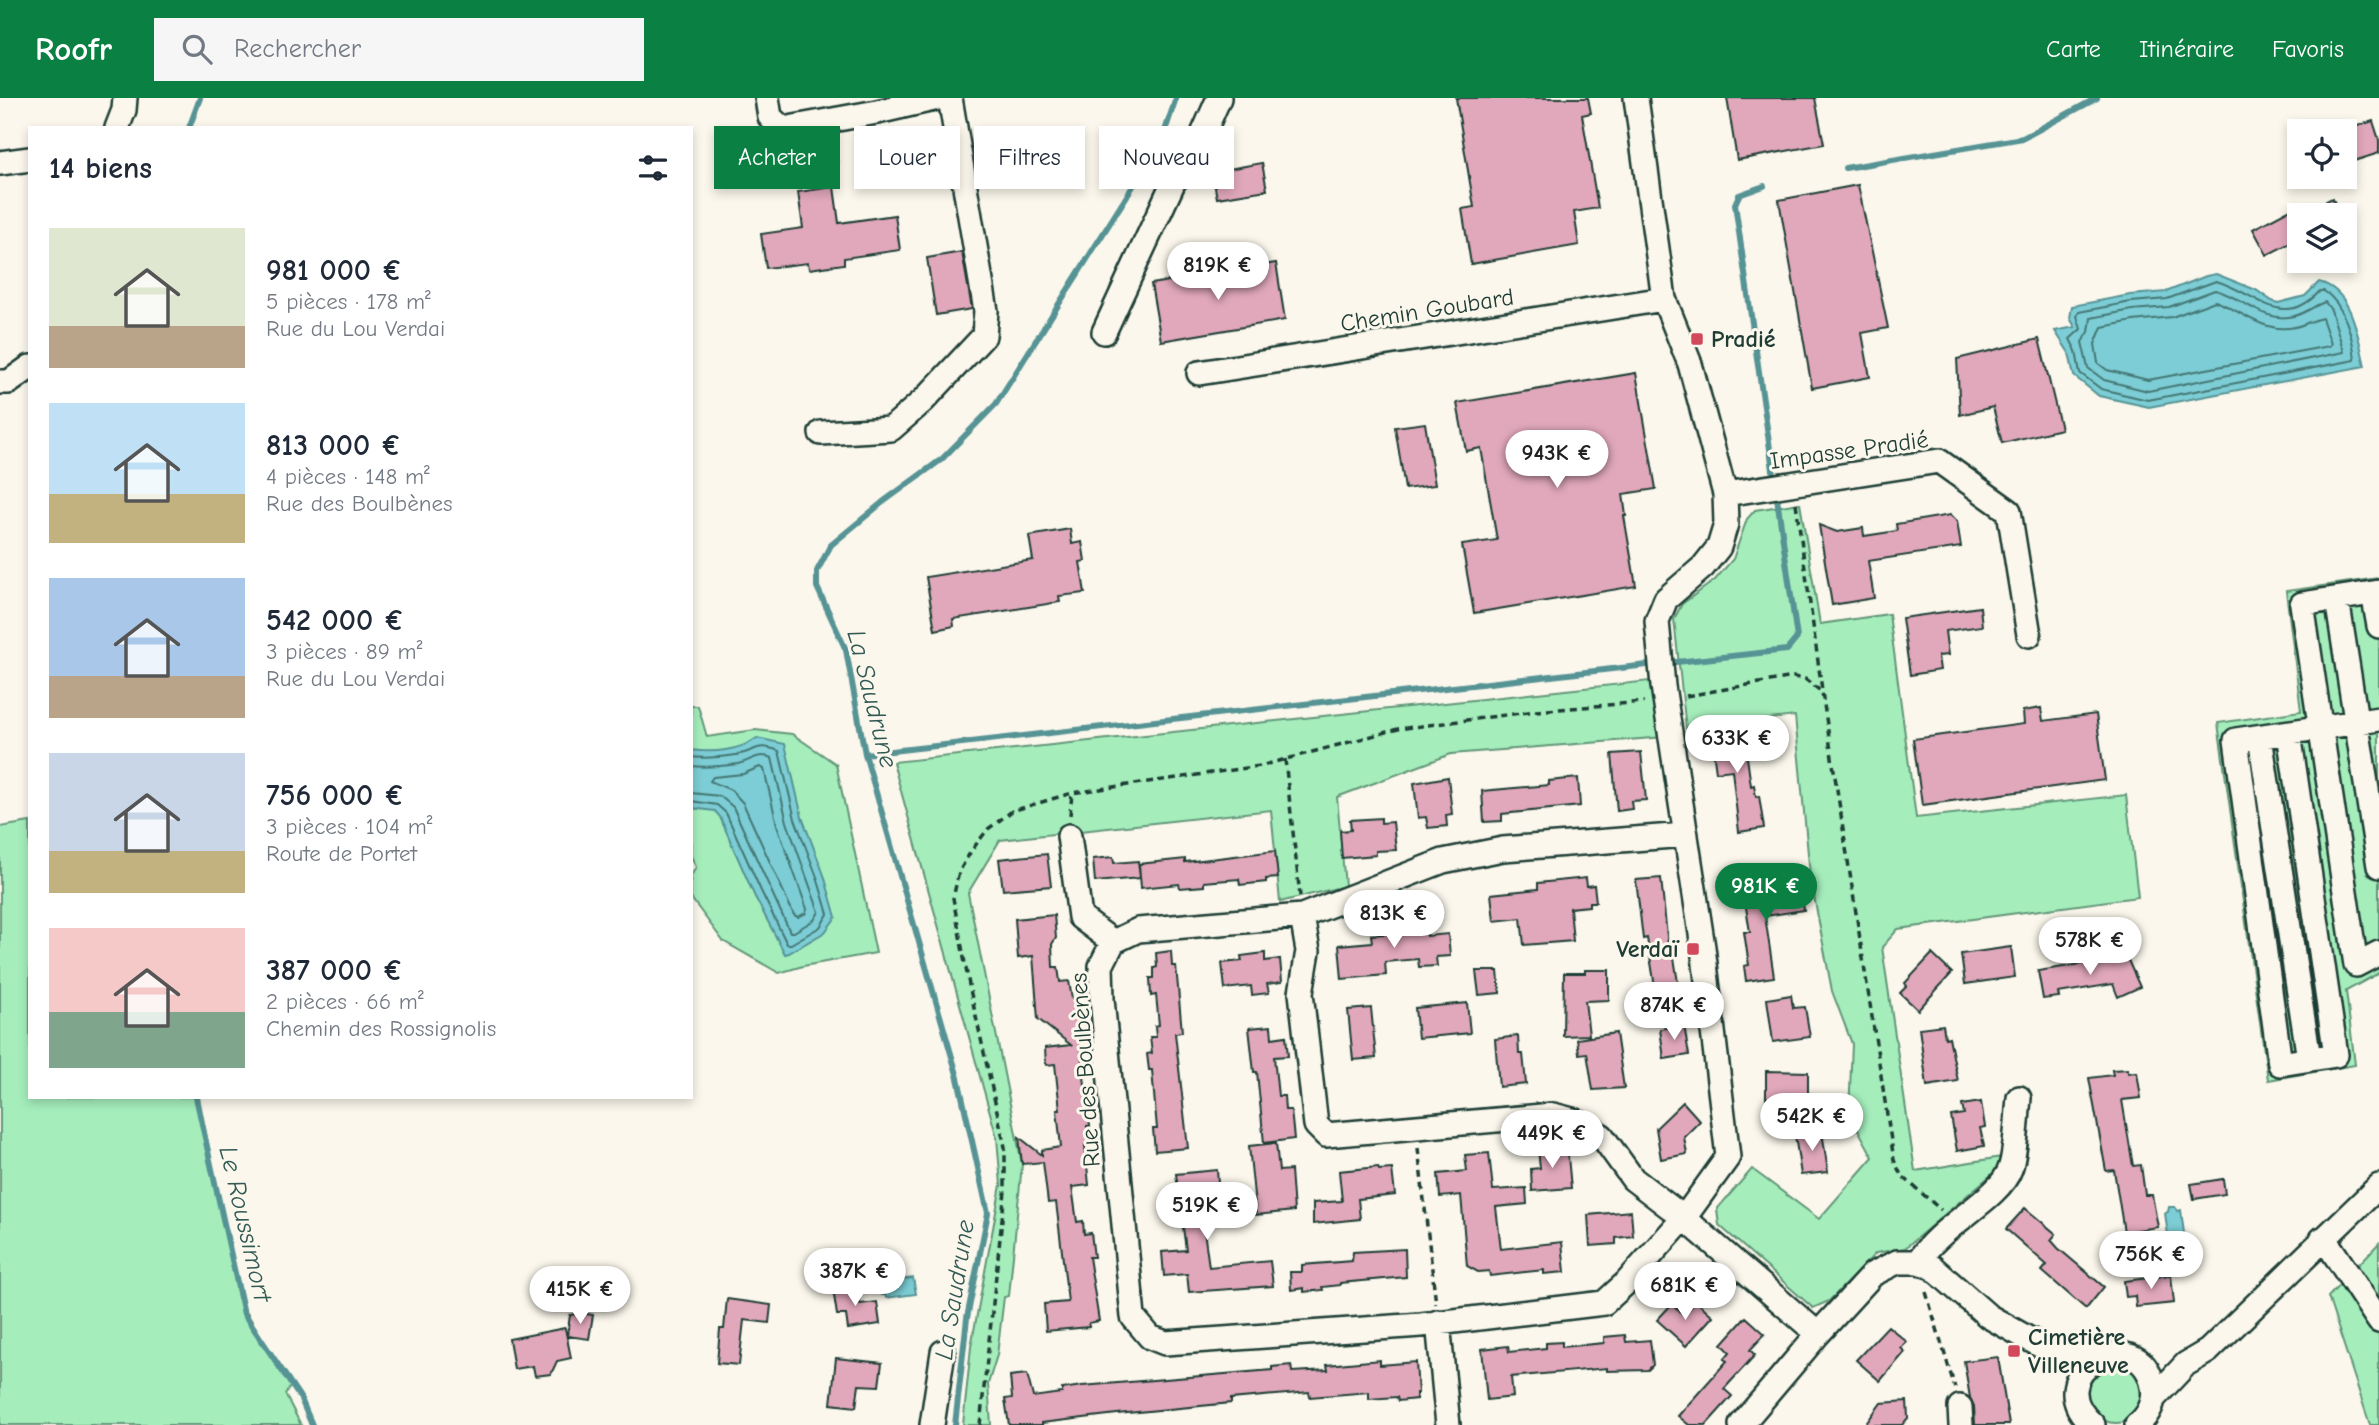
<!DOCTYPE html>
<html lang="fr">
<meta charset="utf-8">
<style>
body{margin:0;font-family:"Comic Neue",sans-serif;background:#f6f6f7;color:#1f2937;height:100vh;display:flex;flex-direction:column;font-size:26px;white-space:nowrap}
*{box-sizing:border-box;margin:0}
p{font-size:23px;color:#747a83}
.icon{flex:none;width:38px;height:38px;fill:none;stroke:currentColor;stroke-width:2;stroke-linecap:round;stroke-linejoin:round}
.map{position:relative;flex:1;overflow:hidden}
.drawer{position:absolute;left:28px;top:28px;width:665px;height:973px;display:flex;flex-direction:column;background:#fff;border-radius:0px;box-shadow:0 4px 10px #0003}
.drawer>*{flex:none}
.guide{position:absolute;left:714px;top:28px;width:665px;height:63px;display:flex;gap:14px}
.tools{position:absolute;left:2287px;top:21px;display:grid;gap:14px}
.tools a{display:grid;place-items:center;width:70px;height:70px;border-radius:0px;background:#fff;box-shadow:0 4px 10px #0003;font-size:35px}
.price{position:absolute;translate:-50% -60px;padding:0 16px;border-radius:24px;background:#fff;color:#222;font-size:23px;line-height:46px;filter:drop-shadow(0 2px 4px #0008)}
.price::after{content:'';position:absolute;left:50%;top:42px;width:21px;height:16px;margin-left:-10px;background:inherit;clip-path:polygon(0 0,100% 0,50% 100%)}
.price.active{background:#0b8043;color:#fff}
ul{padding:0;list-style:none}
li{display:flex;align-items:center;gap:21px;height:175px;padding:0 21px}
li span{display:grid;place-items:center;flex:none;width:196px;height:140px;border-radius:0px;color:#555}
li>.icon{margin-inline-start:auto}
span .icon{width:84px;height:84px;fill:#fffc;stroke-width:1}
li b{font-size:30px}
h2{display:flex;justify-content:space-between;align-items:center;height:84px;padding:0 21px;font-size:30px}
.chip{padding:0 24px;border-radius:0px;background:#fff;box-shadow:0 4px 10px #0003;font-size:24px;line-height:63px}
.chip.active{background:#0b8043;color:#fff}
header{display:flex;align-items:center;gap:42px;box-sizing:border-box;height:98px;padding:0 35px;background:#0b8043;color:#fff}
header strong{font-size:33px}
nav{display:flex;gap:38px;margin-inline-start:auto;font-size:24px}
.search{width:490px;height:63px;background:#f6f6f7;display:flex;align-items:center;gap:18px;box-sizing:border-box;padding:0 24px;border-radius:0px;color:#747a83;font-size:26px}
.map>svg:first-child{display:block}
.green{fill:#a5eebc;stroke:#629678;stroke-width:2}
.water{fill:#7ccdd5;stroke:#579395;stroke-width:2}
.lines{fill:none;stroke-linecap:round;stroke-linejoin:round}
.shore{stroke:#447774;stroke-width:2}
.stream{stroke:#579395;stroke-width:6}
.building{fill:#e1a8bb;stroke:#1f3d34;stroke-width:2}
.minor-casing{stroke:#1f3d34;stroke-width:28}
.path{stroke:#1f3d34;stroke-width:3.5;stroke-dasharray:7 5;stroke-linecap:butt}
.minor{stroke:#fbf7ec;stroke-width:23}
.poi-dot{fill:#d1495b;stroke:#fbf7ec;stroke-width:2.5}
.labels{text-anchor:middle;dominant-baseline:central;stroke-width:6;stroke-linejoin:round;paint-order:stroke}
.street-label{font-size:24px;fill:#1f3d34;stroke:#fbf7ec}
.poi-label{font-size:24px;font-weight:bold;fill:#1f3d34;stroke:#fbf7ec;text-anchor:start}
.water-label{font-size:26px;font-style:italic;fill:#325a54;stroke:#fbf7ec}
</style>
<header>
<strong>Roofr</strong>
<div class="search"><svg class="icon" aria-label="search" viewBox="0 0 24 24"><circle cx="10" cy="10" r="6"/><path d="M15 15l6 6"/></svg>Rechercher</div>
<nav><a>Carte</a><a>Itinéraire</a><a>Favoris</a></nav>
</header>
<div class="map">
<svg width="2379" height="1327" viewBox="0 0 2379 1327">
<rect width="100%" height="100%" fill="#fbf7ec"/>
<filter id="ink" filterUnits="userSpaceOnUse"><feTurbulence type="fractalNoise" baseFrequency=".0143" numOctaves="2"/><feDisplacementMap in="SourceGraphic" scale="14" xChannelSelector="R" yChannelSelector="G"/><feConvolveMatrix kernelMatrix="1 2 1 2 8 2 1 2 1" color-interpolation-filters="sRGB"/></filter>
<g filter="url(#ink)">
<path class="green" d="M1800,405L1820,526L1889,516L1916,720L2126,697L2138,799L1898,831L1882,849L1915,1073L2002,1059L2004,1066L1905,1150L1876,1155L1829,1203L1813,1210L1719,1127L1717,1111L1752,1071L1819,1121L1873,1059L1849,1015L1852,946L1832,893L1810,777L1795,618L1686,631L1674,521L1682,506L1715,482L1733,461L1747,421L1755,412Z
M2379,480V875L2346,893L2355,967L2268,982L2218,625L2301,613L2286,493Z
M1659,582L1665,639L1451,656L1337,699L1345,788L1280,804L1271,712L1000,742L968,795L1022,1066L1009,1198L1004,1199L997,1257L988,1286L991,1327H963L971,1249L1001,1087L997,1040L893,664Z
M691,608H698L707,639L755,632L792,636L836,666L876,855L803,868L779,875L723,843L691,800V778L696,769L691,758Z
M30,724V999H199L238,1200L291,1288L285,1296L301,1327H0V729Z
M2379,1145V1327H2370L2328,1199Z
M2087 1296a29 29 0 1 1 58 0a29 29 0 1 1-58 0Z"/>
<path class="water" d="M2216,176L2256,192L2272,203L2278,205L2305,198L2319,184C2353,192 2358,240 2365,268L2149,309L2099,298L2074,278L2069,255L2055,233L2075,229L2070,220L2072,208L2130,197L2166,194L2206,178Z
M757,640L785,646L802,719L824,777L836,819L825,834L789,855L785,856L754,797L720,719L715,713L691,710V652C713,655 739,653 757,640Z
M2169,1109H2175L2178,1113L2181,1112L2185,1143L2169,1145L2165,1115L2168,1114Z
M913,1180L916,1196L886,1200L885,1197H882L884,1184Z"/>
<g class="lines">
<path class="shore" d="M2216,183C2256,194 2282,234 2320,193H2324C2344,206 2353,239 2355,262L2148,302L2101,291L2080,275L2076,253L2070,241L2081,231L2077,218L2079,214L2131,204L2167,201Z
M2215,192C2243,199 2264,226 2294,218C2306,215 2315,207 2325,204L2331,212L2344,254L2148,293L2104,282L2088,270L2082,244L2089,234L2091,220L2132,212L2169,209Z
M2215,203C2243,213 2264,236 2295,229C2304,227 2313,222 2322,220L2331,246L2329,248L2148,282L2107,272L2098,265L2095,246L2102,229L2133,223L2172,219Z
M691,659C706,661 722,659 736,657C757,654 755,644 779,653L795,721L817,779L828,816L820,829L791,846H787L761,793L726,715L717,707L691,703
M691,668C707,670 723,668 738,666C753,663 756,654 772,660L787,724L819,814L814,822L794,834H790L733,709L720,698L691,695
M760,669L764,671L777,727L807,811L806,815L798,819L794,817L743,705L731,692L710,683L713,679L743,676Z"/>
<path class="stream" d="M189,30L200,0
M1845,70L2023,40L2097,0
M1667,565L1787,552L1797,540L1735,106L1739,97L1764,88
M865,656L1656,566
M196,999L244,1216L301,1301L312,1327
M955,1327L967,1220L988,1115L958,980L865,656L846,552L817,489V473L831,447L883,404L942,361L996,306L1162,42L1176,0"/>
</g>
<path class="building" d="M1456,0H1588L1591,15L1582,17L1598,110L1574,114L1579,147L1471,166L1462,111L1474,109Z
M1727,0H1815L1824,46L1737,62Z
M2373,23L2379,42V55L2345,66V32Z
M1262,65L1267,92L1217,100L1212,74Z
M1858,87L1888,230L1862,235L1870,279L1812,290L1779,102Z
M834,89L839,125L895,117L900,152L844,160V166L809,171L808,165L766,170L761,136L803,130L798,94Z
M2332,100L2342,117H2300Z
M2300,106V140L2267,157L2253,131Z
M962,154L972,211L936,217L927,160Z
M1276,165L1285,222L1161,243L1151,186Z
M2039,241L2061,331L2002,345L1993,309L1960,317L1957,261Z
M1636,275L1656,391L1623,396L1626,418H1624L1636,488L1474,515L1462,447L1497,442L1481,350L1466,353L1457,305Z
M1425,325L1435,387L1405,391L1395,329Z
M1950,417L1957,423L1961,449L1868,463L1874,500L1832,507L1819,427L1837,434L1863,430L1864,438L1897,433L1896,426Z
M1070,431L1072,446L1082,444L1085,463L1080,464L1085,495L1059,498L1060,504L953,521L954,528L935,532L926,479L1033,462L1029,438Z
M1980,509L1982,528L1945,533L1948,557L1938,558L1940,572L1910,577L1902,520Z
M2041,610L2043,623L2096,616L2105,682L1922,707L1913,641L2024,626L2023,613Z
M1734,626L1735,639L1744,638L1751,688L1754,687L1756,699L1759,698L1764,730L1739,734L1732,672L1716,674L1710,629Z
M1641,654L1646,702L1631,703L1632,711L1617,713L1612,656Z
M1448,679L1452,716L1446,717L1447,728L1428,730L1426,719L1418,720L1414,685Z
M1578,680L1580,708L1502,716V723L1484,724L1482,693L1549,687V683Z
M1381,720V725L1393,724L1396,752L1376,753V757L1342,760L1340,733L1351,732L1350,722Z
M1275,753L1278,780L1266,781V784L1240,787L1239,781L1204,784V788L1180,790L1179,786L1141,790L1139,766L1185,761V764Z
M1047,756L1051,788L1003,792L999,761Z
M1113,759L1114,765L1138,763L1140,780L1095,784L1093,761Z
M1586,780L1587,788L1594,787L1596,804H1589V808L1570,810L1573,843L1524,847L1521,820L1494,823L1491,796L1538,791V785Z
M1661,780L1668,848L1672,847L1679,891L1656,895L1647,840L1643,841L1636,782Z
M1790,783L1791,788L1800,787L1804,812L1765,818L1774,879L1746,883L1744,868L1749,867L1744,834H1750L1743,791Z
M1425,815L1427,838L1448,836L1450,858L1436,859L1437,868L1419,869L1418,861L1385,864L1386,877L1342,881L1339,847L1372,844L1371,837L1406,834L1404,817Z
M1054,817L1056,840L1052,846L1053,869H1058L1060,884L1069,883L1072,901L1078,900L1080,920H1077L1090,1028H1087L1090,1047H1085L1089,1087L1072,1089L1077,1124L1083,1123L1084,1136L1091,1135L1094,1159H1089L1099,1223L1089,1225V1229L1046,1233L1044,1206L1068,1204L1056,1104L1048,1105L1043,1064L1022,1066L1019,1039L1042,1057V1052L1061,1049L1057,1012H1060L1055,966L1046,967L1045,950L1071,947L1038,921L1033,858L1018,860L1015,821Z
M2011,849L2015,879L1965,886L1961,856Z
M2123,851L2140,889L2118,899L2113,886L2058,895L2059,899L2043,901L2038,873L2094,864Z
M1171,853L1172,868H1176L1182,934L1175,935L1188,1050L1155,1053L1153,1031H1157L1152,972H1149L1147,956L1152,955L1150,939H1156L1155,928L1159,927L1156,897L1151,898L1150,880H1154V870L1157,869L1156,855Z
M1265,855V863L1280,861L1282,884L1267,886L1269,895L1252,897L1251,888L1225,891L1222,865L1242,863L1241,858Z
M1932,856L1952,875L1918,912L1900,895L1907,888L1905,885Z
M1585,872H1609V902L1585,903L1589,937L1563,938L1564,875H1585Z
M1476,873H1498L1500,895L1479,897Z
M1791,897L1793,910L1805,909L1810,939L1773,944L1767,901Z
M1467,905L1470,935L1418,940L1415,910Z
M1371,910L1376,960L1353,962L1348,912Z
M1684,927L1689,957L1664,961L1660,931Z
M1943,927L1945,940L1949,939L1958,983L1927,988L1919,930Z
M1271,928L1272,940L1286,938L1288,958L1274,959L1278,998H1284L1285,1012H1291L1294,1041L1264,1045L1257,974H1254L1249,930Z
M1616,935L1624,990L1593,992L1587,955L1579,956L1577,941Z
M1518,938L1519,956H1523L1526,986L1499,989L1495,941Z
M2128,971V975L2137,974L2141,1000L2122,1002L2133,1068L2141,1067L2145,1097H2152L2158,1129L2124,1134L2114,1072L2106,1073L2089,980L2113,977L2112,972Z
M1766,973L1808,974V1001L1766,1000Z
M1683,1004L1700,1023L1684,1039L1687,1056L1661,1061L1656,1030Z
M1981,1004L1985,1029L1980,1030L1984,1048L1957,1053L1951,1018L1964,1016L1962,1007Z
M1822,1033L1828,1074L1801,1077L1795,1037Z
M1276,1045L1279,1073L1291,1072L1294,1113L1256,1117L1249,1048Z
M1567,1048L1571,1090L1532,1093L1531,1071L1540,1070L1538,1051Z
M1489,1055L1493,1092L1526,1090L1527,1106L1496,1109L1501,1151L1562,1144L1565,1174L1544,1176V1172L1490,1178L1489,1173L1478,1174L1467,1168L1461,1097L1440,1099L1438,1076L1467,1073L1465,1057Z
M1378,1069L1379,1072L1392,1071L1395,1097L1358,1101L1360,1121L1313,1126V1105L1342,1103L1339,1073Z
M1217,1072L1220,1110L1201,1111L1209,1169L1270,1163L1273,1188L1189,1194L1187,1176L1164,1178L1162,1154L1186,1152L1176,1076Z
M2223,1081L2225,1096L2194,1101L2191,1086Z
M2025,1110L2056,1136L2051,1142L2058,1150L2104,1189L2086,1211L2042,1173L2047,1167L2006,1131Z
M1631,1113L1633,1138L1616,1140V1146L1590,1148L1588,1117Z
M1405,1151L1406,1179L1340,1185V1187L1322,1189L1323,1192L1304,1194V1190L1291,1192L1290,1174H1302V1167L1352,1163L1353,1154Z
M2171,1177L2174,1205L2136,1209L2135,1198L2126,1199L2124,1183Z
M858,1187L860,1206L877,1204L880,1226L848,1231L846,1217H837L833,1191Z
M727,1201L771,1207L769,1225L744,1222L739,1267L717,1265L720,1231H724Z
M1696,1203L1713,1218L1686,1248L1657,1222L1672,1206L1684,1217Z
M581,1215L593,1217L589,1241L567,1238L570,1217Z
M1746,1219L1765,1236L1750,1252L1755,1257L1724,1291L1732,1298L1706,1327H1689L1678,1318L1727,1263L1724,1261L1730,1254L1722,1246Z
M1888,1228L1907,1244L1901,1250L1905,1254L1880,1283L1856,1262Z
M565,1230L571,1260L557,1263L551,1276L535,1278L533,1268L514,1271L509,1241Z
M1625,1237L1626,1244L1650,1242L1653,1267L1648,1272L1607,1273V1270L1511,1279L1513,1299L1487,1302L1482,1251L1508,1248L1509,1254L1546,1250V1245L1562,1244V1249L1604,1245V1239Z
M1998,1259L2009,1327H1975L1974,1308L1970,1300L1964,1263Z
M836,1260L882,1265L879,1288L859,1287L856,1309L831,1306Z
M1380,1262V1267L1416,1264L1418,1295H1416V1301L1398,1303L1397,1299L1369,1301V1294L1310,1299L1309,1294L1231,1301V1305L1117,1316L1042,1325V1327H1009L1005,1301L1012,1300L1010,1278L1027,1276L1033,1299L1062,1295V1291L1082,1288L1272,1272V1269L1291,1267L1292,1274L1328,1272L1327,1267Z
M1907,1303L1908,1320L1902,1327H1865L1881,1305Z"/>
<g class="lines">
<g class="minor-casing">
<path id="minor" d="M767,0L770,19L783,31L877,14L938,0
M1636,0L1664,201L1690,266L1725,396L1726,426L1719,449L1703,469L1666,501L1657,523L1663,588L1703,849L1728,1059L1684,1120L1627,1184L1604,1205L1421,1227L1165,1245L1150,1239L1133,1219L1102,901L1101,868L1113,844L1138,832L1302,818L1443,763L1503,751L1686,737
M817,25L825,68
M117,30L124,12L125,0
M0,65L30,61
M1104,234L1174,83L1188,70L1219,0
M1199,275L1664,201
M0,284H9L30,269
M821,335L891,331L924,302L984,238L986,213L950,0
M1725,396L1939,363L2009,413L2029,537
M2379,494L2302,506L2356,867L2379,855
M2373,495L2379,528
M2337,501L2379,768
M2289,635L2336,957L2280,966L2236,642L2379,621
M2260,639L2309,961
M1069,738L1080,819L1113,844
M1302,818L1308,853L1301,895L1316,1027L1326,1037L1553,1017L1576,1023L1602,1038L1633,1081L1684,1120L1818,1236
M2322,1141L2332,1152L2379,1223
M1918,1164C1937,1129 1999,1102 2010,1071C2016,1056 2017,1018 2019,1000
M1438,1224L1448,1327
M2153,1301L2186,1266L2208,1253L2379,1088
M1960,1309L1961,1327
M932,1327L943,1254
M1741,1327L1818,1236L1873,1176L1897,1164H1918L1932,1169L1988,1218L2043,1249L2097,1260
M2093,1327C2033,1275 2141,1219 2153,1289C2156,1304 2148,1318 2137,1327"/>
</g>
<path class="path" d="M1796,405L1822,592
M1686,598L1793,579L1805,581L1822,594L1894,1062L1901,1077L1941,1112
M1285,661L1300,798
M1070,717L1072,695
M1418,1050L1436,1206
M1926,1194L1955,1290
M980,1327L1005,1093V1049L969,887L953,800L959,774L971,753L988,731L1012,713L1072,695L1260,668L1398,631L1536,613L1644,604"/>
<use href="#minor" class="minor"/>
</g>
</g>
<g class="poi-dot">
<rect x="1690" y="234" width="14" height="14" rx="3.5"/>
<rect x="1686" y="844" width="14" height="14" rx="3.5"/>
<rect x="2007" y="1246" width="14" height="14" rx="3.5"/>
</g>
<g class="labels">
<g class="street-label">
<text transform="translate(1427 212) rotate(-9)">Chemin Goubard</text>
<text transform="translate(1849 352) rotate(-8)">Impasse Pradié</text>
<text transform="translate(1085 972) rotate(-94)">Rue des Boulbènes</text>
</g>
<g class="poi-label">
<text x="1711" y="241">Pradié</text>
<text x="1679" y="851" text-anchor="end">Verdaï</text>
<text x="2028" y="1239">Cimetière<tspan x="2028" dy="28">Villeneuve</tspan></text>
</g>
<g class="water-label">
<text transform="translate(872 601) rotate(76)">La Saudrune</text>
<text transform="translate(245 1126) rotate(77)">Le Roussimort</text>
<text transform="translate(955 1192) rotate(-81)">La Saudrune</text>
</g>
</g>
</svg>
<div class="tools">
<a><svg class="icon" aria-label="locate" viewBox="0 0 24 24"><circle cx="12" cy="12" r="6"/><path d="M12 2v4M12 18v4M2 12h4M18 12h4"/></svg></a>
<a><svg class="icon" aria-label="layers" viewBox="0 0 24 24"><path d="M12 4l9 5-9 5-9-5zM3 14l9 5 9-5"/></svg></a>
</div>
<b class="price" style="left:1218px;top:204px">819K €</b>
<b class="price" style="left:1557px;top:392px">943K €</b>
<b class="price" style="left:1737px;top:677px">633K €</b>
<b class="price active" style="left:1766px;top:825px">981K €</b>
<b class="price" style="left:1394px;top:852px">813K €</b>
<b class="price" style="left:2090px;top:879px">578K €</b>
<b class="price" style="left:1674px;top:944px">874K €</b>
<b class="price" style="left:1812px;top:1055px">542K €</b>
<b class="price" style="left:1552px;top:1072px">449K €</b>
<b class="price" style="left:1207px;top:1144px">519K €</b>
<b class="price" style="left:2151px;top:1193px">756K €</b>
<b class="price" style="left:855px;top:1210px">387K €</b>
<b class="price" style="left:1685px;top:1224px">681K €</b>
<b class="price" style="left:580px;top:1228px">415K €</b>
<div class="guide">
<a class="chip active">Acheter</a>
<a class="chip">Louer</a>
<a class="chip">Filtres</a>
<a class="chip">Nouveau</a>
</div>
<section class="drawer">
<h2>14 biens<svg class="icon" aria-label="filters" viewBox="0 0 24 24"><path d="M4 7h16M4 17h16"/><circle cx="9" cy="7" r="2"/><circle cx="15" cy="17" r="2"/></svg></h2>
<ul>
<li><span style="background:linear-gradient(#dfe7d0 70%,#b9a48a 0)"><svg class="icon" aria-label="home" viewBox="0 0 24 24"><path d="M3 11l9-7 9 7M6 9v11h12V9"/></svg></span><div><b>981 000 €</b><p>5 pièces · 178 m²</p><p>Rue du Lou Verdai</p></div></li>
<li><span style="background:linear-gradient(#bfe0f5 65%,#c2b280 0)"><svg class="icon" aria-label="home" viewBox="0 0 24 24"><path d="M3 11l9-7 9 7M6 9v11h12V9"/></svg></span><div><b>813 000 €</b><p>4 pièces · 148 m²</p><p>Rue des Boulbènes</p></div></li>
<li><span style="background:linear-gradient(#a9c7e8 70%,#b9a48a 0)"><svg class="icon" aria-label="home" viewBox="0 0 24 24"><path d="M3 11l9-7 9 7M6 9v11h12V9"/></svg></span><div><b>542 000 €</b><p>3 pièces · 89 m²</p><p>Rue du Lou Verdai</p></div></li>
<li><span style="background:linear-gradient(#c9d6e8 70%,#c2b280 0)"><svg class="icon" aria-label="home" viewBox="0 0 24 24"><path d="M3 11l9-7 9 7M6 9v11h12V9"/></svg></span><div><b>756 000 €</b><p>3 pièces · 104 m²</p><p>Route de Portet</p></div></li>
<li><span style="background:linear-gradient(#f6c9c9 60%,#7fa58c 0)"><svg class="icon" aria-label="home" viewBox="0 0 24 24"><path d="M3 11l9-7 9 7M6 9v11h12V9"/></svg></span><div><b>387 000 €</b><p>2 pièces · 66 m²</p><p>Chemin des Rossignolis</p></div></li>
</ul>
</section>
</div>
